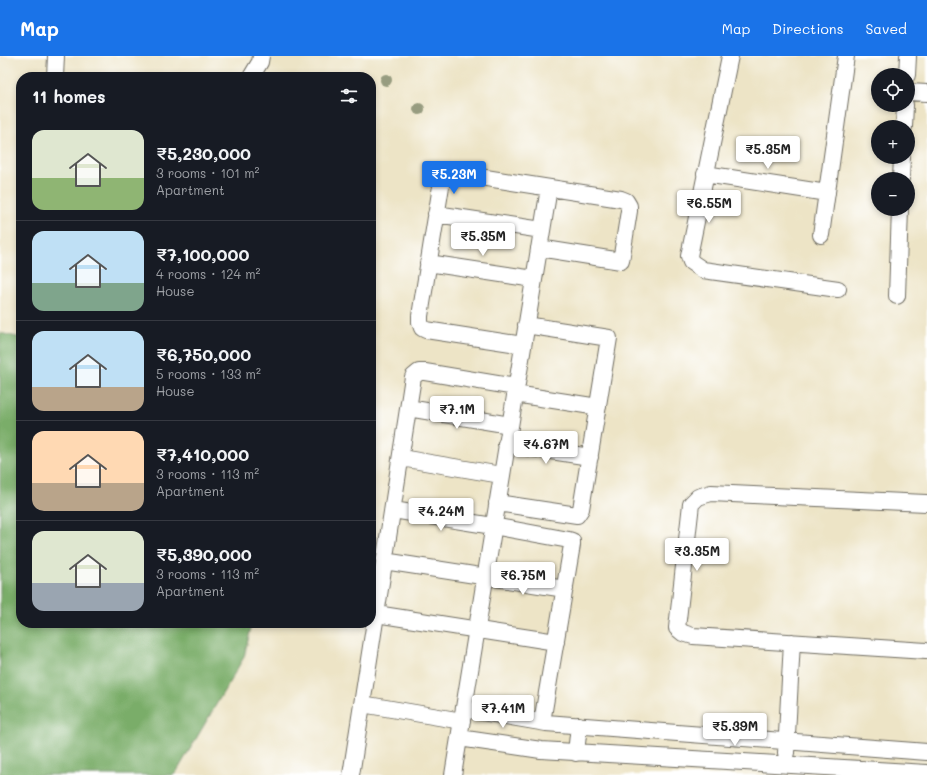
<!DOCTYPE html>
<meta charset="utf-8">
<style>
body{margin:0;font-family:Mali,sans-serif;background:#20242c;color:#f1f3f6;height:100vh;display:flex;flex-direction:column;font-size:15px;white-space:nowrap}
*{box-sizing:border-box;margin:0}
p{font-size:13px;color:#9ea1a6}
.icon{flex:none;width:22px;height:22px;fill:none;stroke:currentColor;stroke-width:2;stroke-linecap:round;stroke-linejoin:round}
.map{position:relative;flex:1;overflow:hidden}
.details{position:absolute;left:16px;top:16px;width:360px;height:556px;display:flex;flex-direction:column;background:#171b24;border-radius:16px;box-shadow:0 2px 6px #0003}
.details>*{flex:none}
.buttons{position:absolute;left:871px;top:12px;display:grid;gap:8px}
.buttons a{display:grid;place-items:center;width:44px;height:44px;border-radius:50%;background:#171b24;box-shadow:0 2px 6px #0003;font-size:20px}
.price{position:absolute;translate:-50% -34px;padding:0 9px;border-radius:4px;background:#fff;color:#222;font-size:13px;line-height:26px;filter:drop-shadow(0 1px 2px #0008)}
.price::after{content:'';position:absolute;left:50%;top:24px;width:12px;height:9px;margin-left:-6px;background:inherit;clip-path:polygon(0 0,100% 0,50% 100%)}
.price.selected{background:#1a73e8;color:#fff}
ul{padding:0;list-style:none}
li{display:flex;align-items:center;gap:12px;height:100px;padding:0 16px}
li+li{border-top:1px solid #363941}
li span{display:grid;place-items:center;flex:none;width:112px;height:80px;border-radius:12px;color:#555}
li>.icon{margin-inline-start:auto}
span .icon{width:48px;height:48px;fill:#fffc;stroke-width:1}
li b{font-size:17px}
h2{display:flex;justify-content:space-between;align-items:center;height:48px;padding:0 16px;font-size:17px}
header{display:flex;align-items:center;gap:24px;box-sizing:border-box;height:56px;padding:0 20px;background:#1a73e8;color:#fff}
header strong{font-size:19px}
nav{display:flex;gap:22px;margin-inline-start:auto;font-size:14px}
.map>svg:first-child{display:block}
.forest{fill:#7aad69;stroke:#526c4a}
.lines{fill:none;stroke-linecap:round;stroke-linejoin:round}
.minor-casing{stroke:#6f6c61;stroke-width:18}
.minor{stroke:#fff;stroke-width:16}
.tree{fill:#979c80}
</style>
<header>
<strong>Map</strong>
<nav><a>Map</a><a>Directions</a><a>Saved</a></nav>
</header>
<div class="map">
<svg width="927" height="719" viewBox="0 0 927 719">
<rect width="100%" height="100%" fill="#fff"/>
<filter id="ink" filterUnits="userSpaceOnUse"><feTurbulence type="fractalNoise" baseFrequency=".025" numOctaves="2"/><feDisplacementMap in="SourceGraphic" scale="8" xChannelSelector="R" yChannelSelector="G"/><feConvolveMatrix kernelMatrix="1 2 1 2 8 2 1 2 1" color-interpolation-filters="sRGB"/></filter>
<filter id="wash" filterUnits="userSpaceOnUse"><feTurbulence type="fractalNoise" baseFrequency=".012" numOctaves="4" result="noise"/><feDisplacementMap in="SourceGraphic" scale="16" xChannelSelector="R" yChannelSelector="G"/><feGaussianBlur stdDeviation="0.9" result="paint"/><feColorMatrix in="noise" values="0 0 0 0 0 0 0 0 0 0 0 0 0 0 0 0 0 1.4 0 .05"/><feComposite in="paint" operator="in"/></filter>
<g filter="url(#wash)">
<rect width="100%" height="100%" fill="#ede4c6"/>
<path class="forest" d="M0,277L21,282V567H252L244,601L176,717L173,719H0Z"/>
</g>
<g filter="url(#ink)">
<g class="lines">
<g class="minor-casing">
<path id="minor" d="M730,0L689,200L691,206L703,214L838,233
M907,19L908,0
M55,21L56,0
M251,21L260,6L261,0
M908,36L927,37
M904,71L905,49
M705,118L827,137
M901,123L902,101
M436,158L542,174
M821,179L846,0
M428,207L534,223
M897,240L900,153
M523,289L426,274L422,272L420,266V260L442,124L447,117H454L621,143L626,145L629,150V155L621,205L539,192
M515,338L598,351
M408,352L510,369
M506,388L590,401
M401,402L501,419
M497,447L577,459L581,453L609,282L526,269
M393,454L493,470L569,484L572,485V489L542,666
M384,505L565,533
M376,558L556,586
M926,595L693,580L683,577L677,572L691,448L698,441L711,437L926,447
M362,648L462,665
M464,653L546,667L927,696
M459,682L541,694L927,717
M576,697L579,669
M786,697L792,586
M351,719L413,321L419,316H425L516,331
M453,719L549,132"/>
</g>
<use href="#minor" class="minor"/>
</g>
<g class="tree">
<circle cx="386" cy="24" r="6"/>
<circle cx="419" cy="53" r="6"/>
</g>
</g>
</svg>
<div class="buttons">
<a><svg class="icon" aria-label="locate" viewBox="0 0 24 24"><circle cx="12" cy="12" r="6"/><path d="M12 2v4M12 18v4M2 12h4M18 12h4"/></svg></a>
<a>+</a>
<a>−</a>
</div>
<b class="price" style="left:768px;top:114px">₹5.35M</b>
<b class="price selected" style="left:454px;top:139px">₹5.23M</b>
<b class="price" style="left:709px;top:168px">₹6.55M</b>
<b class="price" style="left:483px;top:201px">₹5.35M</b>
<b class="price" style="left:457px;top:374px">₹7.1M</b>
<b class="price" style="left:546px;top:409px">₹4.67M</b>
<b class="price" style="left:441px;top:476px">₹4.24M</b>
<b class="price" style="left:697px;top:516px">₹3.35M</b>
<b class="price" style="left:523px;top:540px">₹6.75M</b>
<b class="price" style="left:503px;top:673px">₹7.41M</b>
<b class="price" style="left:735px;top:691px">₹5.39M</b>
<section class="details">
<h2>11 homes<svg class="icon" aria-label="filters" viewBox="0 0 24 24"><path d="M4 7h16M4 17h16"/><circle cx="9" cy="7" r="2"/><circle cx="15" cy="17" r="2"/></svg></h2>
<ul>
<li><span style="background:linear-gradient(#dfe7d0 60%,#8fb573 0)"><svg class="icon" aria-label="home" viewBox="0 0 24 24"><path d="M3 11l9-7 9 7M6 9v11h12V9"/></svg></span><div><b>₹5,230,000</b><p>3 rooms · 101 m²</p><p>Apartment</p></div></li>
<li><span style="background:linear-gradient(#bfe0f5 65%,#7fa58c 0)"><svg class="icon" aria-label="home" viewBox="0 0 24 24"><path d="M3 11l9-7 9 7M6 9v11h12V9"/></svg></span><div><b>₹7,100,000</b><p>4 rooms · 124 m²</p><p>House</p></div></li>
<li><span style="background:linear-gradient(#bfe0f5 70%,#b9a48a 0)"><svg class="icon" aria-label="home" viewBox="0 0 24 24"><path d="M3 11l9-7 9 7M6 9v11h12V9"/></svg></span><div><b>₹6,750,000</b><p>5 rooms · 133 m²</p><p>House</p></div></li>
<li><span style="background:linear-gradient(#ffd9b3 65%,#b9a48a 0)"><svg class="icon" aria-label="home" viewBox="0 0 24 24"><path d="M3 11l9-7 9 7M6 9v11h12V9"/></svg></span><div><b>₹7,410,000</b><p>3 rooms · 113 m²</p><p>Apartment</p></div></li>
<li><span style="background:linear-gradient(#dfe7d0 65%,#9aa5b1 0)"><svg class="icon" aria-label="home" viewBox="0 0 24 24"><path d="M3 11l9-7 9 7M6 9v11h12V9"/></svg></span><div><b>₹5,390,000</b><p>3 rooms · 113 m²</p><p>Apartment</p></div></li>
</ul>
</section>
</div>
